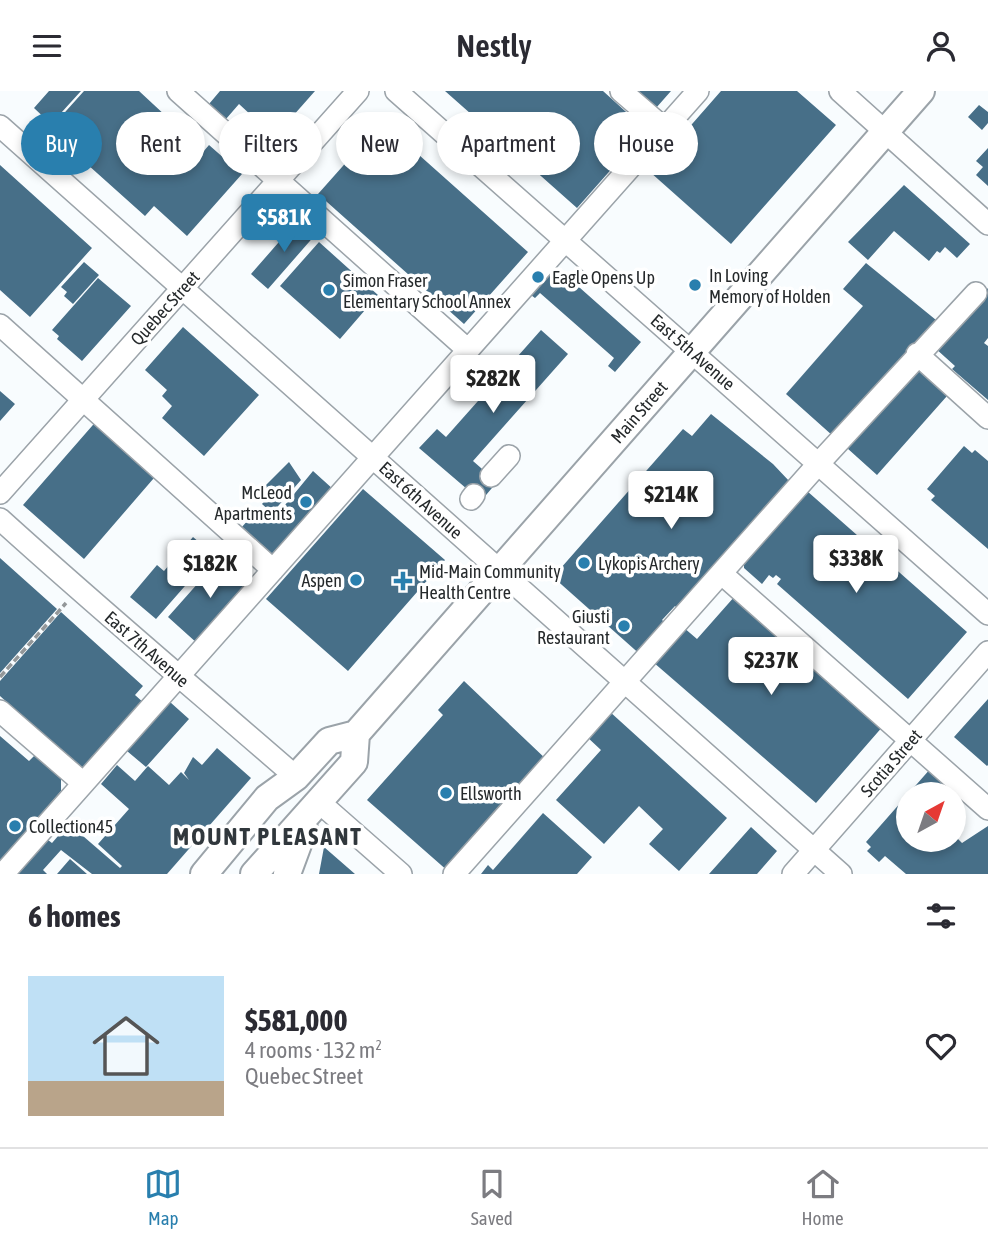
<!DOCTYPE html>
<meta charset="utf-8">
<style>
body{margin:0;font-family:"Asap Condensed",sans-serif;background:#f7f7f7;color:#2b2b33;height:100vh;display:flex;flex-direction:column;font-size:26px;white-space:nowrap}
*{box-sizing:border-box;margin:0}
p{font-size:23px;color:#7c7c81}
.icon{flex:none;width:38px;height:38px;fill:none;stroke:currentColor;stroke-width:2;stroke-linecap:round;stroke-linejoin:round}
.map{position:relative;height:783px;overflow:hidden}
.panel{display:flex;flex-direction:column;background:#fff;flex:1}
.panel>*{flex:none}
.guide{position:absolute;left:21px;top:21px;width:947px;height:63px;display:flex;gap:14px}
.needle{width:46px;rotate:40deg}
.fabs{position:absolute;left:896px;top:691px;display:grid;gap:14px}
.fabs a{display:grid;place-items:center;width:70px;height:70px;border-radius:50%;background:#fff;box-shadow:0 4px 10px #0003;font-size:35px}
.price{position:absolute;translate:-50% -60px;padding:0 16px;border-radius:7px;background:#fff;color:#222;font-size:23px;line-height:46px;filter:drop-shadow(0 2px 4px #0008)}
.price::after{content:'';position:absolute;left:50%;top:42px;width:21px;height:16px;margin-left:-10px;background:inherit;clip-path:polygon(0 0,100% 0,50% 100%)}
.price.active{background:#297fae;color:#fff}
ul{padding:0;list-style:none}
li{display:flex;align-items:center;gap:21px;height:175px;padding:0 28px}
li span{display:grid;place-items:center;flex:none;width:196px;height:140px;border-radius:0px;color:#555}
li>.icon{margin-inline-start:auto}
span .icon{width:84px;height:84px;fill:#fffc;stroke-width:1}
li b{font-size:30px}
h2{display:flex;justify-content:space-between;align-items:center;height:84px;padding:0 28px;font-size:30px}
.chip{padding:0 24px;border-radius:32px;background:#fff;box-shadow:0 4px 10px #0003;font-size:24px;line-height:63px}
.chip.active{background:#297fae;color:#fff}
header{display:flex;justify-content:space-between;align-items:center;height:91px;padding:0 28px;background:#fff;font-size:32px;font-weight:600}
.tabs{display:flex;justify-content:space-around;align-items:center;height:98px;border-top:2px solid #e1e1e2;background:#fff;font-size:19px;color:#7c7c81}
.tabs a{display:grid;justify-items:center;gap:4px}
.tabs .active{color:#297fae}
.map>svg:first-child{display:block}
.building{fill:#476f88}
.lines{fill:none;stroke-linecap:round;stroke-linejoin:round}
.minor-casing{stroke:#9ba3a9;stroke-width:24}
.major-casing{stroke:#9ba3a9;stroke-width:30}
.path{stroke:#939799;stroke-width:3.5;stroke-dasharray:7 3.5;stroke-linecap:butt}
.minor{stroke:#fff;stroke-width:21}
.major{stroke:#fff;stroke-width:26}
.poi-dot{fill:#297fae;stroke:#fff;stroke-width:2.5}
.labels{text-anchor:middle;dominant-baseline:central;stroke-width:7;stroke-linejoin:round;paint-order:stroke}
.poi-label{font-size:18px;fill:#25292b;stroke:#fff;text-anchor:start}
.street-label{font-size:18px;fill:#25292b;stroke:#fff}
.district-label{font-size:24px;font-weight:bold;letter-spacing:2px;fill:#30373c;stroke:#fff}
</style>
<header><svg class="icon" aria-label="menu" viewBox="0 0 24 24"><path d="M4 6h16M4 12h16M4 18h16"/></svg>Nestly<svg class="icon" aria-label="person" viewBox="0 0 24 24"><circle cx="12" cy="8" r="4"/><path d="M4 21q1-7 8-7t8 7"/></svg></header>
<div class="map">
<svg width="988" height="783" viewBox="0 0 988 783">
<rect width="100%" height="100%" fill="#f8fcfe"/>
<path class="building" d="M49,0H81L51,33L34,17Z
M84,0H139L167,26L159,34L197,68L209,54L242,83L187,145L154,115L145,125L49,39Z
M220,0H315L262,60L239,40L252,25L239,13L226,28L209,13Z
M445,0H603L646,39L577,117Z
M636,0H671L656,17Z
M721,0H797L836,34L731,153L650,81Z
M979,14L988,21V32L982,39L968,26Z
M382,31L528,161L464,233L318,103Z
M988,57V95L976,84L983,76L976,70Z
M0,74L92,157L30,226L0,199Z
M904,94L970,153L957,167L945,156L940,162L937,160L929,170L894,140L868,169L848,151Z
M299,128L316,143L268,198L251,183Z
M319,151L378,204L340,248L280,195Z
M84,171L99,184L73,213L64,205L67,201L61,196Z
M866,172L936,229L833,345L786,303L863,215L843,198Z
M553,173L641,251L615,281L608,275L614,267L540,202L535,207L528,202Z
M98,187L131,215L82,270L57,248L59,245L52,239Z
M988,197V247L984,252L988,255V309L952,278L955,275L935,257Z
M183,236L259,304L204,365L162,327L172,315L162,305L167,299L145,279Z
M541,239L568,263L473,370L497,391L481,410L419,357L437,338L446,346Z
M918,278L947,305L877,384L847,357Z
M0,300L15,313L0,330Z
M711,323L773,373L790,391L678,518L675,515L662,529L670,536L643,566L553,486L683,338L692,345Z
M99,327L160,380L84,468L23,414Z
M964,355L972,362L975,359L988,370V458L931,409L935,405L927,398Z
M289,371L301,389L272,422L262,413L267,407L259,401Z
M313,380L334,399L274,466L241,437L259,417L271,427L274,423L276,425Z
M363,398L445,469L348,580L266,508Z
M807,400L967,541L908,608L777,493L781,488L776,484L773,487L769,484L762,493L744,477V473Z
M193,446L213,463L156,528L130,506L157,474L164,480Z
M223,464L253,491L198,553L168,526Z
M0,467L57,518L0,582Z
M735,505L884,634L816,712L653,571L683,536L697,548Z
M61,521L143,595L135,604L145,613L84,680L0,605V590Z
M464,590L548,670L449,781L367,709L443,624L438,619Z
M988,608V674L987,675L954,646Z
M170,611L189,628L146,676L127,660Z
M609,620L727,727L679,780L649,753L663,738L639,715L604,753L556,709L601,659L586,645Z
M0,645L29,670L35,664L61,687V700L0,770Z
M217,657L251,687L167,783H92L61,759L43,779L47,783H17L48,749L52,752L71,730L85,742L83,745L120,777L122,775L98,753L129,718L101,693L117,674L135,690L148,675L169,694L181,681L189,689L184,682L193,666L202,674Z
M931,677L963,704L954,723V704H908V749H954V744L962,752L988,735V783H906L885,765L879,771L867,760L871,756L866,751Z
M543,722L592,766L577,783H481L488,774L493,779Z
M751,736L777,760L757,783H709Z
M324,756L355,783H319Z
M70,768L87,783H57Z"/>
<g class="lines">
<g class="minor-casing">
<path id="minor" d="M178,0L468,259
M396,0L988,523
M621,0L665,38
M840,0L988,133
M0,35L841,783
M0,234L273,479
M917,263L988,327
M491,385L509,365
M0,402L358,0
M471,408L474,404
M0,428C97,516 197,600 296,686
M722,483L988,718
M0,620L83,692
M319,711L401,783
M3,783L698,0
M454,783L819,372L976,202
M793,783L988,561"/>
</g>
<g class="major-casing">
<path id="major" d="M204,783L267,707L296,686L329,650L356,643L921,0
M254,783L354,671L356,643
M287,783L304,737"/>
</g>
<path class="path" d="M0,586L66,512"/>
<use href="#minor" class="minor"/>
<use href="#major" class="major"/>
</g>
<g class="poi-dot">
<circle cx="538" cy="186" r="7"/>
<circle cx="695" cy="194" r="7"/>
<circle cx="329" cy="199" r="7"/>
<circle cx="306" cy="411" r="7"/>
<circle cx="584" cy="472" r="7"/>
<circle cx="356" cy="489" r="7"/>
<path d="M399.5 479.5h7v7h7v7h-7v7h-7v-7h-7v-7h7z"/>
<circle cx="624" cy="535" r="7"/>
<circle cx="446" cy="702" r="7"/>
<circle cx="15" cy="735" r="7"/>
</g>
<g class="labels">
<g class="poi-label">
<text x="709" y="184">In Loving<tspan x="709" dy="21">Memory of Holden</tspan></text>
<text x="552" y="186">Eagle Opens Up</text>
<text x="343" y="189">Simon Fraser<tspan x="343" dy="21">Elementary School Annex</tspan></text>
<text x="292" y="401" text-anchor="end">McLeod<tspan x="292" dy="21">Apartments</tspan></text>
<text x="598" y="472">Lykopis Archery</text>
<text x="419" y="480">Mid-Main Community<tspan x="419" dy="21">Health Centre</tspan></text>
<text x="342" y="489" text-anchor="end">Aspen</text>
<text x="610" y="525" text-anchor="end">Giusti<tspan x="610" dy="21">Restaurant</tspan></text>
<text x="460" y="702">Ellsworth</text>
<text x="29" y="735">Collection45</text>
</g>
<g class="street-label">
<text transform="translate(165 217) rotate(-48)">Quebec Street</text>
<text transform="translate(693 261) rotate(41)">East 5th Avenue</text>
<text transform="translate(639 321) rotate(-49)">Main Street</text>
<text transform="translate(421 409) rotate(42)">East 6th Avenue</text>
<text transform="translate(147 558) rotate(41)">East 7th Avenue</text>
<text transform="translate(891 672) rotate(-49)">Scotia Street</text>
</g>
<g class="district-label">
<text x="268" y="745">MOUNT PLEASANT</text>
</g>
</g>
</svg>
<div class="fabs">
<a><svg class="needle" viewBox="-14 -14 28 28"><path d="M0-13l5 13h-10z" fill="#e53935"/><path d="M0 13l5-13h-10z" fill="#7c7c81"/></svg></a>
</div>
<b class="price active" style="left:284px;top:163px">$581K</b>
<b class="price" style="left:493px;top:324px">$282K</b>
<b class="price" style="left:671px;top:440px">$214K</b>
<b class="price" style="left:856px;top:504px">$338K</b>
<b class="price" style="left:210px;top:509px">$182K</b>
<b class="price" style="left:771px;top:606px">$237K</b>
<div class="guide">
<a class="chip active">Buy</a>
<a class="chip">Rent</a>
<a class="chip">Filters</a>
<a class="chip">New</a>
<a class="chip">Apartment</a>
<a class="chip">House</a>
</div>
</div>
<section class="panel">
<h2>6 homes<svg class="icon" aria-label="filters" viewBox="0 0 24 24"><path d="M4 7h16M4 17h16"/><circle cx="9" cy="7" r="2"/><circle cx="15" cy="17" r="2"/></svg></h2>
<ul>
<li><span style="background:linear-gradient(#bfe0f5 75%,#b9a48a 0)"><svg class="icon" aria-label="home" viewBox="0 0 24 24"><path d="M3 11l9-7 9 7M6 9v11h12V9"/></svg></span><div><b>$581,000</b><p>4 rooms · 132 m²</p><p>Quebec Street</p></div><svg class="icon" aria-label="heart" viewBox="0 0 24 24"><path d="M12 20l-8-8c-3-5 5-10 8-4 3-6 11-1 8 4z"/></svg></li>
</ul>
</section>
<nav class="tabs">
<a class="active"><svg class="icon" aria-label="map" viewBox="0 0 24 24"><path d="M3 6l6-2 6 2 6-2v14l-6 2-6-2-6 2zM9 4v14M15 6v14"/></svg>Map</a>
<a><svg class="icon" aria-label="saved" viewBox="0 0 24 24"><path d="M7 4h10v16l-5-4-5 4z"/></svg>Saved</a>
<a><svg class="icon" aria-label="home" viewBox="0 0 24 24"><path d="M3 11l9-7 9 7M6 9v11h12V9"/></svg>Home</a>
</nav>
